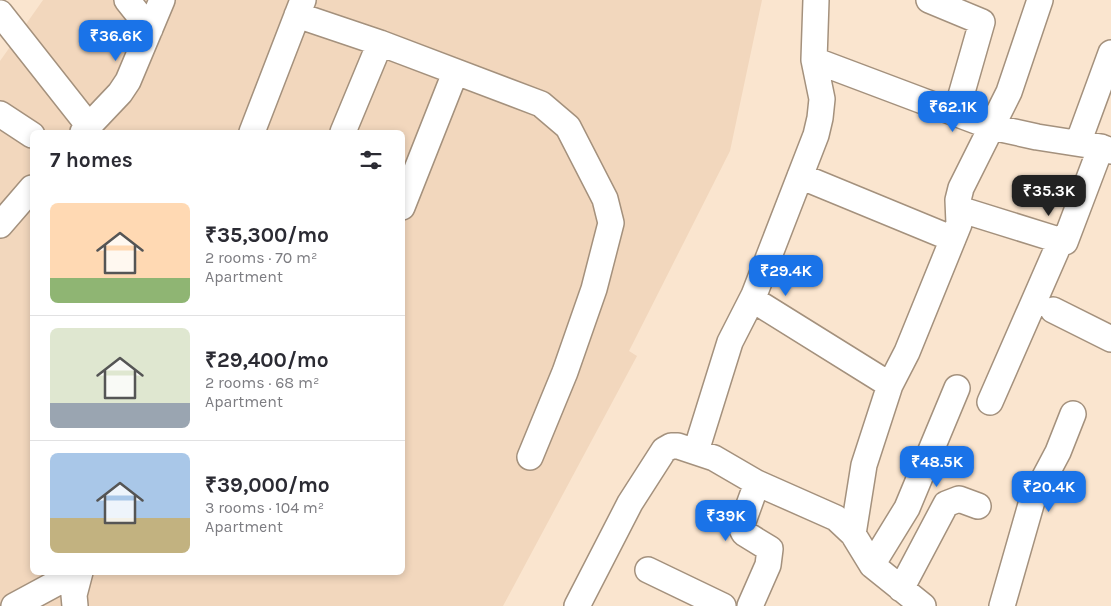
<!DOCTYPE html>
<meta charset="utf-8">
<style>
body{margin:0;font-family:Karla,sans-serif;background:#f2f2f3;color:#2b2b33;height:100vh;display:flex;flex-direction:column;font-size:19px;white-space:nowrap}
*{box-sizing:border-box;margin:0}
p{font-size:16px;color:#7c7c81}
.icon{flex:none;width:28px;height:28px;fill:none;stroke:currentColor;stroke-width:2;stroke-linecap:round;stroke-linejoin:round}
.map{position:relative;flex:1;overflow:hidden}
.panel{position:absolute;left:30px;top:130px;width:375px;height:445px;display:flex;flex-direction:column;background:#fff;border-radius:8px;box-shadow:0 2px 8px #0003}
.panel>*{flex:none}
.price{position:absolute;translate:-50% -42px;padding:0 11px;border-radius:10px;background:#1a73e8;color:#fff;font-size:16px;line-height:32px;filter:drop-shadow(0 1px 2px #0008)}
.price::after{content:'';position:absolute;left:50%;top:30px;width:15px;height:11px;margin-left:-8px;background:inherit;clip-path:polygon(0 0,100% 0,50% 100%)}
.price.selected{background:#222;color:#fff}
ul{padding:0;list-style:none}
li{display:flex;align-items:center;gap:15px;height:125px;padding:0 20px}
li+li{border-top:1px solid #e1e1e2}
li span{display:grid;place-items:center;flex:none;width:140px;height:100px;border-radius:8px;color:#555}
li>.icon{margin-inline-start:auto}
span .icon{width:60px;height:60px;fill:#fffc;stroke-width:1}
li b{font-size:21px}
h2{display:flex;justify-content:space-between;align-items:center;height:60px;padding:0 20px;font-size:21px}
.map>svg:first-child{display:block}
.built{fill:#f2d7bd;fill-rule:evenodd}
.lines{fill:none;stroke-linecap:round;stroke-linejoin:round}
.minor-casing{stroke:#a4917d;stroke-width:28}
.minor{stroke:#fff;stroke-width:25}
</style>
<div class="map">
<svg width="1111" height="606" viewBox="0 0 1111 606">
<rect width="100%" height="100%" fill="#fae5cf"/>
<path class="built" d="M43,0H762L730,151L629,351L637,356L503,606H0V61ZM32,132H402V572H32Z"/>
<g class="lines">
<g class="minor-casing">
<path id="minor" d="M127,0L150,29
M816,0L814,60L822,99L820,118L816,135L754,295L755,301L890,385L864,465L853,534
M929,0L982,22L956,113
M0,13L89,126
M297,15L380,43L541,104L568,127L605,199L611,223L594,289L565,372L530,457
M814,60L992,127L1037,137L1101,147L1111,151
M0,114L32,135
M83,132L120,93L128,81L162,0
M252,132L303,0
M343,132L380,43
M1078,143L1111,53
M800,176L953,239
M402,207L455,73
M959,209L1065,242L1101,147
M0,225L32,188
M1053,310L1111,339
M890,385L907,352L959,224L958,200L961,188L1009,92L1040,0
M990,402L1060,242
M696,451L730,342L754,295
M872,565L907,508L957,388
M648,570L723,606
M901,589L946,504L959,499L978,506
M14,606L77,572
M75,606L74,595L80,572
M577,606L630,503L664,450L671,446H678L714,458L757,483L836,518L853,534L872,565L923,606
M750,606L768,565L770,549L744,533L741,527L757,483
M1002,606L1032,501L1058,452L1073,414"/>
</g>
<use href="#minor" class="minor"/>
</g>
</svg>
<b class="price" style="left:116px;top:62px">₹36.6K</b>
<b class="price" style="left:953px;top:133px">₹62.1K</b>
<b class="price selected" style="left:1049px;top:217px">₹35.3K</b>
<b class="price" style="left:786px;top:297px">₹29.4K</b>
<b class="price" style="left:937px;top:488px">₹48.5K</b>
<b class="price" style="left:1049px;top:513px">₹20.4K</b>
<b class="price" style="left:726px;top:542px">₹39K</b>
<section class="panel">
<h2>7 homes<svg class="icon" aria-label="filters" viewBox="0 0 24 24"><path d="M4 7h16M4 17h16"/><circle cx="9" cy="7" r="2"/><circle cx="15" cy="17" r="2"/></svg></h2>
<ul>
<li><span style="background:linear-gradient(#ffd9b3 75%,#8fb573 0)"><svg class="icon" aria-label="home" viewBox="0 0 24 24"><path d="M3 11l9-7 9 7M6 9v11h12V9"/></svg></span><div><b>₹35,300/mo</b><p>2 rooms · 70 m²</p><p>Apartment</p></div></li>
<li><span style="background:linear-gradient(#dfe7d0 75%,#9aa5b1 0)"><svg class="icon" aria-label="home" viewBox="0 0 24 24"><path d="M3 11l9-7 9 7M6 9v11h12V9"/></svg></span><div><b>₹29,400/mo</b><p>2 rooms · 68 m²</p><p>Apartment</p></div></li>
<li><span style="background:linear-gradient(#a9c7e8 65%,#c2b280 0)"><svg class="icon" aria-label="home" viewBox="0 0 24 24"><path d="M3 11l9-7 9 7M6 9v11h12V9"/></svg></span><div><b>₹39,000/mo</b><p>3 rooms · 104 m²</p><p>Apartment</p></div></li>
</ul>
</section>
</div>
